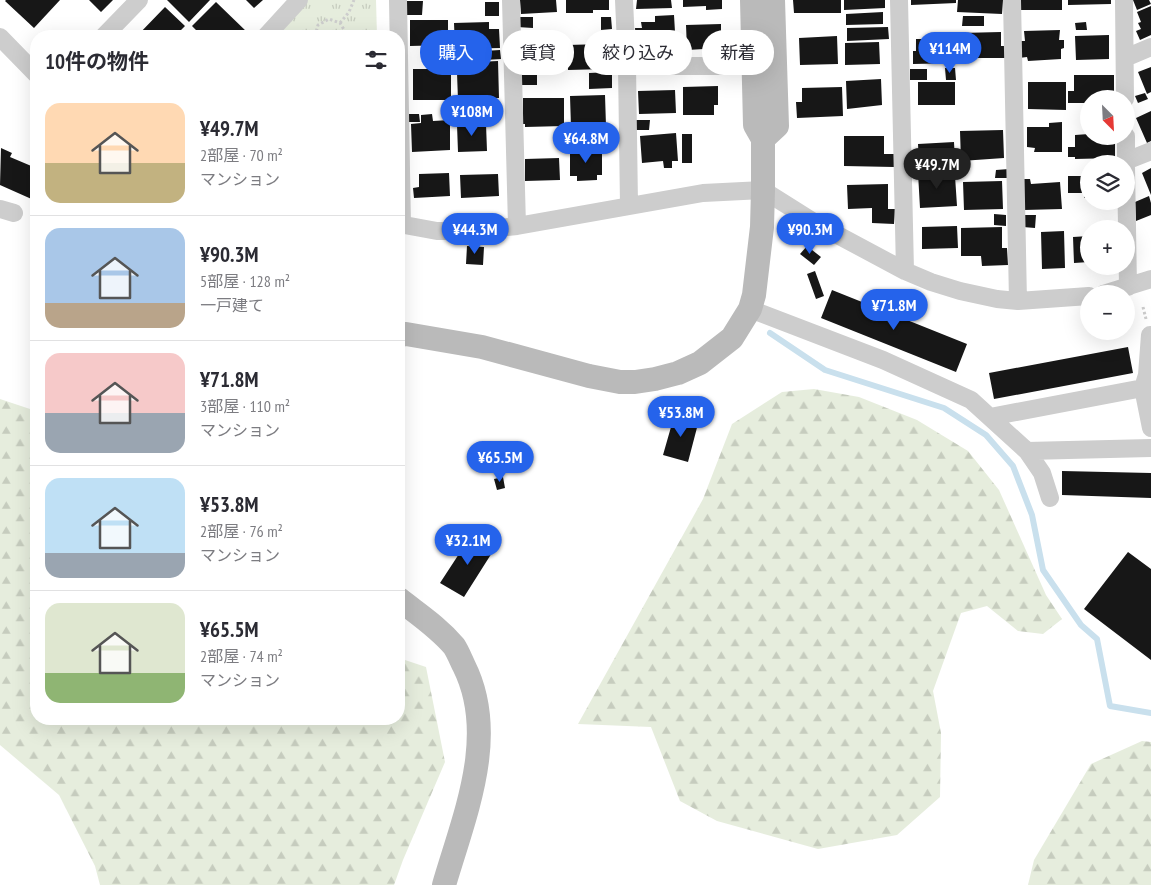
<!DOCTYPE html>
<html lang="ja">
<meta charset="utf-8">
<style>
body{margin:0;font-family:"PT Sans Narrow","Noto Sans JP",sans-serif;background:#f7f7f7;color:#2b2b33;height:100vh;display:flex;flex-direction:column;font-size:19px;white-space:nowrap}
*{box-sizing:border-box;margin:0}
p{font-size:16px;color:#7c7c81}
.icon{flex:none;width:28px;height:28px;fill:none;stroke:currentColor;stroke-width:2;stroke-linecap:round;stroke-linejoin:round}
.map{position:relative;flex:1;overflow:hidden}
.panel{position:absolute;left:30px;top:30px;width:375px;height:695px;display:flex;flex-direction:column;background:#fff;border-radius:20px;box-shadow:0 5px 20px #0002}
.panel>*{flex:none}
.guide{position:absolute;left:420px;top:30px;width:475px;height:45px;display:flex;gap:10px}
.needle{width:32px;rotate:156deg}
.fabs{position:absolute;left:1080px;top:90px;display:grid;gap:10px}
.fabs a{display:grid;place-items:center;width:55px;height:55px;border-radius:50%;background:#fff;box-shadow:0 5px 20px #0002;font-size:25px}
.price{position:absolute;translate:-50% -42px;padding:0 11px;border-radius:18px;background:#2563eb;color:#fff;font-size:16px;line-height:32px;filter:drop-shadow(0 1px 2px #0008)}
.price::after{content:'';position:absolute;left:50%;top:30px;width:15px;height:11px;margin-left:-8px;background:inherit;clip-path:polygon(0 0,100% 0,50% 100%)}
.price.active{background:#222;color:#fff}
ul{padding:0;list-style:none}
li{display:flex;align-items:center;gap:15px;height:125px;padding:0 15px}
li+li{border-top:1px solid #e1e1e2}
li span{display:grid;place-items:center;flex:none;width:140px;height:100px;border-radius:15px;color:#555}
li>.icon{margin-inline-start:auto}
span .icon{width:60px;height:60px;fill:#fffc;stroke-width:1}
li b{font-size:21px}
h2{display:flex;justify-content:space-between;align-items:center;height:60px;padding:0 15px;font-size:21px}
.chip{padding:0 18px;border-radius:22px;background:#fff;box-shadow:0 5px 20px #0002;font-size:18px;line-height:45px}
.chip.active{background:#2563eb;color:#fff}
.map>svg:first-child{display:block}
.grass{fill:url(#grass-tufts)}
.forest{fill:url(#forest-firs)}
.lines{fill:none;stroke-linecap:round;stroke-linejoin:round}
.stream{stroke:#c9e0ed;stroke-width:6}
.building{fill:#171717}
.path{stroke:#cdcdcd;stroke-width:3;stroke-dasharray:2.5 2.5;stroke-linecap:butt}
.street{stroke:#cdcdcd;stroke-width:18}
.secondary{stroke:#bababa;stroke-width:24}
</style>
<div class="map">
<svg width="1151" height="885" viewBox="0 0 1151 885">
<defs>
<pattern id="grass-tufts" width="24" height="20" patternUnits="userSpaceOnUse" patternTransform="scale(1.25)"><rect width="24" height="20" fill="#e6eddd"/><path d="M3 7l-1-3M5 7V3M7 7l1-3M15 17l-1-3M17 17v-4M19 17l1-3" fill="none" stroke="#c6ccbe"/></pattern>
<pattern id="forest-firs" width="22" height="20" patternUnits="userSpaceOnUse" patternTransform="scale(1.25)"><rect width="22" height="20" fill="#e6eddd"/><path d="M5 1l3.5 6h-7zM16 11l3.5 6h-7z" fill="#c6ccbe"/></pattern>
</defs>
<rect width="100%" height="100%" fill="#fff"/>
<path class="grass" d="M307,0H376L377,36H273Z"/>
<path class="forest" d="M814,389L859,397L917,420L968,451L999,490L1046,595L1062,619L1043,634L1018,631L987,606L961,613L933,691L941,733L940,797L897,835L818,849L717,821L680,801L651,727L578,724L703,499L732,424L782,392Z
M0,399L36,411V719H399V658L426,667L445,762L403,860L394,885H100L95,866L59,795L0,745Z
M1142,741L1151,742V885H1028L1034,860L1091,764Z"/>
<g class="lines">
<path class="stream" d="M770,333L825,370L944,408L986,435L1013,466L1032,515L1043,570L1081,625L1097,639L1110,706L1151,713"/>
</g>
<path class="building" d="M6,0H60L34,28L5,1Z
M89,0H113L101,12Z
M167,0H210L189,22Z
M246,0H263L254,8Z
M520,0H556L557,12L521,14Z
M566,0H609V10H593V13H566Z
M637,0H671L672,8L636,9Z
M683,0H722V9L706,10V6L683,7Z
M793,0H841V13H794Z
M844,0H885V8L844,10Z
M911,0H956V3L911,5Z
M958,0H1003L1002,14L957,12Z
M1021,0H1062V10H1018V1Z
M1068,0H1111V4L1068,5Z
M1133,0H1149L1151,4L1137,10Z
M406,1H423L422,15H406Z
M216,2L249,34L247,36H202L192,26Z
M485,2H499V16H485Z
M1151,6V35L1140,40L1136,31L1141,29L1138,23L1141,22L1137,12Z
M165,7L185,26L175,36H137Z
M883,12V24L846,25V14Z
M674,15L675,32H666L667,52L637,53L635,28H642L641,22H655V16Z
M963,16H984V26H962Z
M518,17H533V28L517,27Z
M601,17H611L612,29L601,30Z
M410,20H448V45L410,46Z
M489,22V29H499L500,48L455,49L454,23Z
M1086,22L1087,30H1076L1075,23Z
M721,24V48L687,50L686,25Z
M888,27L889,39L847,41V28Z
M1060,30L1059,40H1064V48L1061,49V59L1028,61L1027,57L1019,58L1018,41H1025L1024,31Z
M1001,32V46H1007V58H967V53H960V33Z
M1109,35V59L1076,60L1075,36Z
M837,36L838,64L800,65L799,38Z
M916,39H951V53L958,52V63L913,64V51H916Z
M879,42L880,64L845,65V43Z
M604,44L605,69L568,70L567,45Z
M557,46L559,69L523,70L522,48Z
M500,50L501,59L485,60L484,51Z
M498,61L499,98L458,100L457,73H478V62Z
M1151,67V92L1147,94L1138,72Z
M945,68H955L956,80H946Z
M413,69H451V100H413Z
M910,69H927V80H910Z
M612,72V88L589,89V73Z
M521,75H537V85H521Z
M1074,75H1114V99H1089V103H1068V91H1074Z
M881,79L882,105L847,109L846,81Z
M918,82H955V105H918Z
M1028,82H1066V110L1028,109Z
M718,86V105H714V115H683V87Z
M842,87L843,116L797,118L796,102H802V88Z
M675,90L676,113L639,114L638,91Z
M1145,93L1148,99L1138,103L1135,96Z
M605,95L606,126L571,127L570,96Z
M523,98H564V126L525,127V124H519V113H523Z
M1151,111V141L1147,143L1136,118Z
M406,114H419L420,122H407Z
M432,114L433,121L450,120V150L412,152L411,124L421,123V115Z
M465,120H478V125L486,124L487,151L458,152L457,125H465Z
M634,120H650L649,130H635Z
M1062,122V152H1034L1035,148L1027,147V127H1049V123Z
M1003,130L1004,158L961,161L960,131Z
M676,133L678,161H672V168H664L663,161L642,163L640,136Z
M682,134H692V163H682Z
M1089,134V136H1115V158L1075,159V157H1068V147H1075V135Z
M844,136H884V154H894V167L844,166Z
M954,142L955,162L919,163L918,144Z
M1,148L12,153L10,157L36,168V201L0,185Z
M602,148V175H597V180L577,181V176H570V149Z
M559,158L560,180L525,181V159Z
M1151,168V195L1142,173Z
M1009,169V178H995L996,170Z
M944,172L945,177L955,176L957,206L920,208L918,173Z
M449,173L450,196L414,198L413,188L419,187V174Z
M498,174L499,196L461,198L460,175Z
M1068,176H1089V198H1084V193H1068Z
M1019,179H1030L1031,184L1060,182L1062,209L1024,210Z
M1002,181L1003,209L964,210L963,182Z
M888,184V209H895L894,224L872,223V208L848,209L847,185Z
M1149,196L1151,203V215L1136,221L1135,202Z
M994,214L1006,215V226L994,225Z
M1023,215H1036L1035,228L1023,227Z
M957,226L958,248L922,249V227Z
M1002,227V248H1007L1008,265L982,266L981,256H961V228Z
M1064,231L1065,268L1042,269L1041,232Z
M1089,236V262L1074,263L1073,237Z
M467,246L484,247L483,265L466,264Z
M807,246L821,257L814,265L800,254Z
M815,271L824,296L816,299L807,274Z
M832,290L967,344L956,372L821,318Z
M1128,347L1133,373L994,399L989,373Z
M675,413L699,420L688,462L663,455Z
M1062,471L1151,473V498L1062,495Z
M503,477L505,488L497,490L494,479Z
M472,534L495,548L464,597L440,583Z
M1128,552L1151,569V660L1084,609Z"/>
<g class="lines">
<path class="path" d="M340,23L349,12L354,0
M315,36L318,25L329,19L340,23L346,33L345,36
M1143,307L1146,319"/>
<path class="street" d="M398,0L402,225
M511,0L517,226
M624,0L627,66L629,205
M899,0L905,271
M1012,0L1018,301
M1124,0L1125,99
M104,36L139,0
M266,36L299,0
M0,37L36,74
M1125,58L1151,47
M627,66H743L755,64
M1126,136V164
M1126,161L1151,151
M1126,166L1128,287
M0,209L14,213
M399,224L437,231H472L517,226L703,193L763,190L817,224L905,271L931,282L960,291L997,299L1018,301L1089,296
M1103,294L1151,279
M750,309L883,360L971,400L1027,451L1151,448
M1150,335L1147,375L1143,388L1151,428
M990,417L1143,388
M1027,451L1042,473L1050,498"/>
<path class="secondary" d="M763,139L777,126L773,0
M399,335L406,334L482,347L589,376L620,382H635L655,379L678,373L700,363L732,338L750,309L754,295L762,227L763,190V139L755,125L752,0
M399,599C418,614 438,627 454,646C458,652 461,660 464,666C499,736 464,816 444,885"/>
</g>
</svg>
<div class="fabs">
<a><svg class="needle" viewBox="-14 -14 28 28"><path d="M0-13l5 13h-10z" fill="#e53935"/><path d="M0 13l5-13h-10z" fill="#7c7c81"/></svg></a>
<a><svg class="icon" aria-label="layers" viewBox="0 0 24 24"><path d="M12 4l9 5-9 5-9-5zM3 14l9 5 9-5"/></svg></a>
<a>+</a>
<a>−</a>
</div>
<b class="price" style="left:950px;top:74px">¥114M</b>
<b class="price" style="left:472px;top:137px">¥108M</b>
<b class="price" style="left:586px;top:164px">¥64.8M</b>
<b class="price active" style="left:937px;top:190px">¥49.7M</b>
<b class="price" style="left:475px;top:255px">¥44.3M</b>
<b class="price" style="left:810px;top:255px">¥90.3M</b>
<b class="price" style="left:894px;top:331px">¥71.8M</b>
<b class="price" style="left:681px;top:438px">¥53.8M</b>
<b class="price" style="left:500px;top:483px">¥65.5M</b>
<b class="price" style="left:468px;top:566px">¥32.1M</b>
<div class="guide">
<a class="chip active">購入</a>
<a class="chip">賃貸</a>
<a class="chip">絞り込み</a>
<a class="chip">新着</a>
</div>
<section class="panel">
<h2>10件の物件<svg class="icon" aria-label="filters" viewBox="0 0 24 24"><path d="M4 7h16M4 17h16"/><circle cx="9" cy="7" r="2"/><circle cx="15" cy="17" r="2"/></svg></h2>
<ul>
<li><span style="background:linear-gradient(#ffd9b3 60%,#c2b280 0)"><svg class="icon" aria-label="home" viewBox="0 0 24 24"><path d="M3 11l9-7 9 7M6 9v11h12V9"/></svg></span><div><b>¥49.7M</b><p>2部屋 · 70 m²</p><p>マンション</p></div></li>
<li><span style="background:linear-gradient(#a9c7e8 75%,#b9a48a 0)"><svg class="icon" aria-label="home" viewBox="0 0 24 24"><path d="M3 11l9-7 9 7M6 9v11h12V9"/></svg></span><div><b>¥90.3M</b><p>5部屋 · 128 m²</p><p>一戸建て</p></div></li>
<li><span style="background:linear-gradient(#f6c9c9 60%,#9aa5b1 0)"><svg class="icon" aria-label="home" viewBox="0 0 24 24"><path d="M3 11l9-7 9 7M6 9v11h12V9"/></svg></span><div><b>¥71.8M</b><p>3部屋 · 110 m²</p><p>マンション</p></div></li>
<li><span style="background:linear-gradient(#bfe0f5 75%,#9aa5b1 0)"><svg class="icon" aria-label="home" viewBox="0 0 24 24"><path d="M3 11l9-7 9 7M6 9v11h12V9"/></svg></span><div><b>¥53.8M</b><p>2部屋 · 76 m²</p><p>マンション</p></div></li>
<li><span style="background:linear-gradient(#dfe7d0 70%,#8fb573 0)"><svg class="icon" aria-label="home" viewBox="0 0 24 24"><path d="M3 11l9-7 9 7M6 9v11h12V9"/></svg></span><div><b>¥65.5M</b><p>2部屋 · 74 m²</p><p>マンション</p></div></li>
</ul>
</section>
</div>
